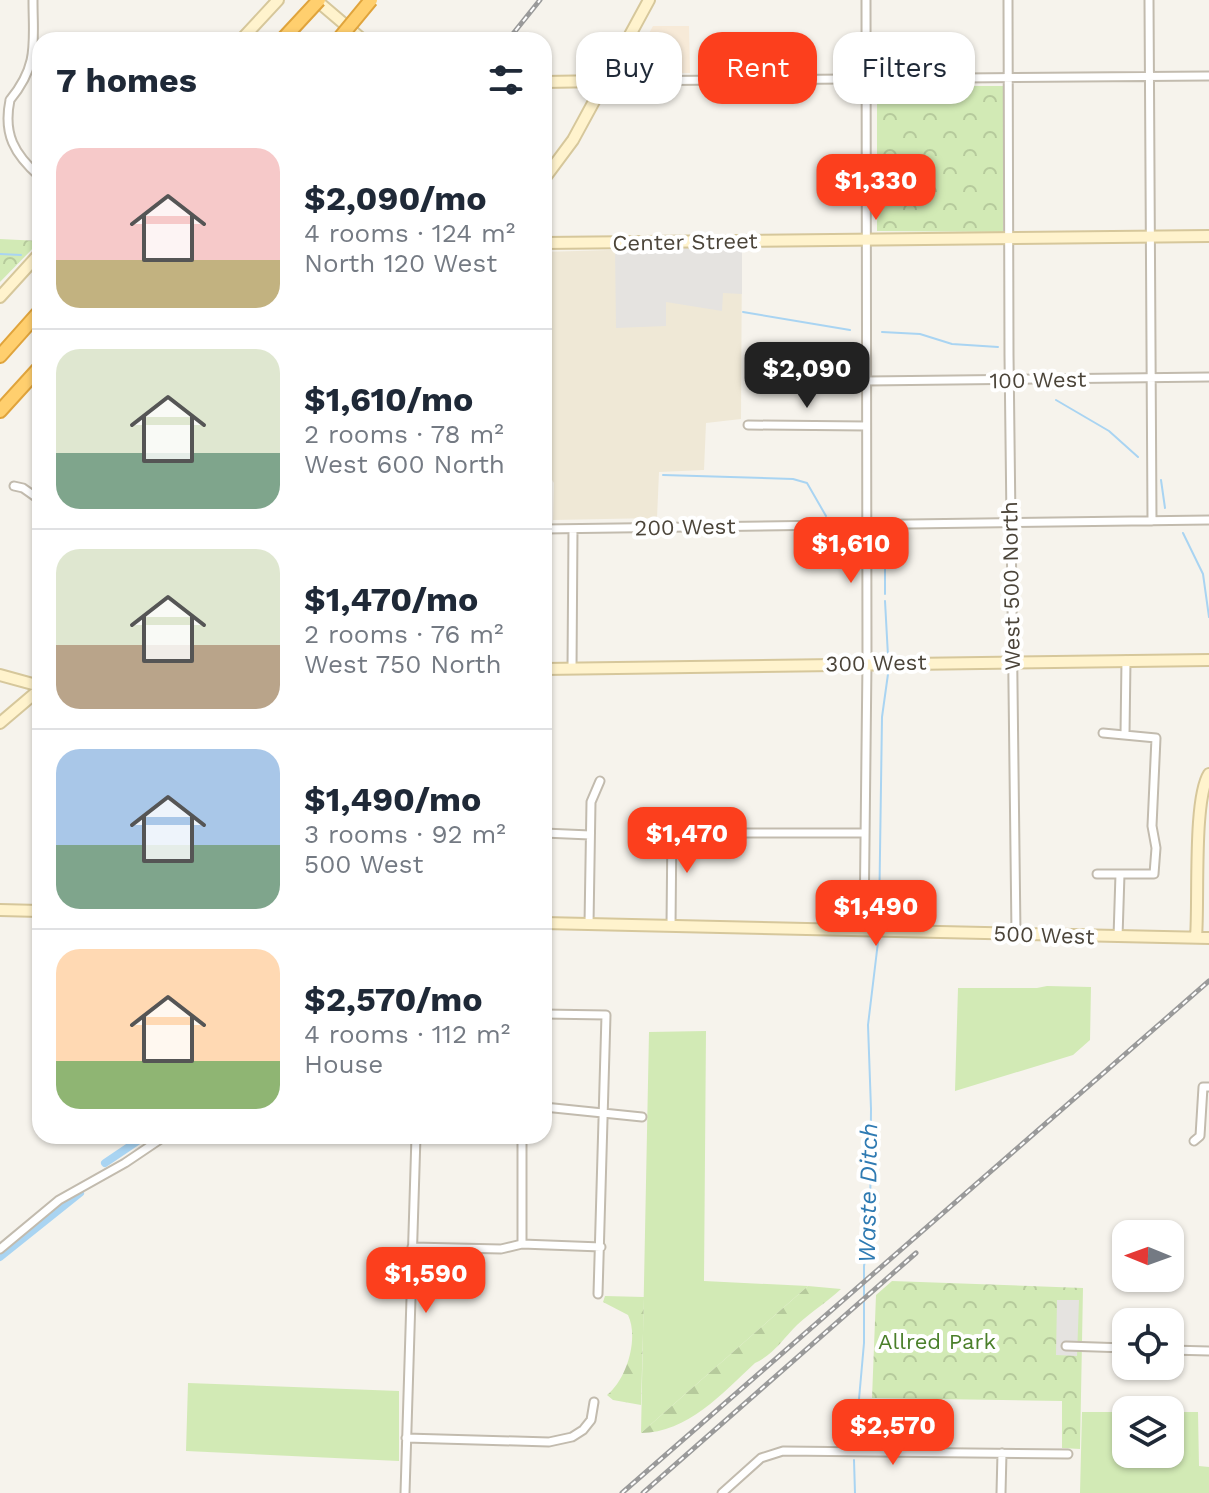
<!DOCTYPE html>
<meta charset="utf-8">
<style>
body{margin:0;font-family:"Work Sans",sans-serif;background:#f6f6f7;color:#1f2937;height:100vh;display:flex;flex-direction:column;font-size:30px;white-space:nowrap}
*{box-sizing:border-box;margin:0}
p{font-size:26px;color:#747a83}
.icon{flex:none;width:44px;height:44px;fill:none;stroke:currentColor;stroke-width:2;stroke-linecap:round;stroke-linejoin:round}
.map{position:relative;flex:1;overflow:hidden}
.details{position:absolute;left:32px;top:32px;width:520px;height:1112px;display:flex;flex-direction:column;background:#fff;border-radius:24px;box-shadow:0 2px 6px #0004}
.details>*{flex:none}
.guide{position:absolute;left:576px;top:32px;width:512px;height:72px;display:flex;gap:16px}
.needle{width:52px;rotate:271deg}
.tools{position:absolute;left:1112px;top:1220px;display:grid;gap:16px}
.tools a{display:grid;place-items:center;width:72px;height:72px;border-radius:16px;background:#fff;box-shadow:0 2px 6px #0004;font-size:40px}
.price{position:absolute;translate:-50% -68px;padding:0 18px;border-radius:16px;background:#fc3f1d;color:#fff;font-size:26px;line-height:52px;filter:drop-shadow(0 2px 4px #0008)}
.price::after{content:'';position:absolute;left:50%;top:48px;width:24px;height:18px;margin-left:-12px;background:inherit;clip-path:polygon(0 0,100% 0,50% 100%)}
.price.active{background:#222;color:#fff}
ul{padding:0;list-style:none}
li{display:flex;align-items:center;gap:24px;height:200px;padding:0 24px}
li+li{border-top:2px solid #e0e1e3}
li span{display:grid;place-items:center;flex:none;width:224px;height:160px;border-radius:24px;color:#555}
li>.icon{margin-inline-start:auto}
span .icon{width:96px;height:96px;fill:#fffc;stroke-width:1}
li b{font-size:34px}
h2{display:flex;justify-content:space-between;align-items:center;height:96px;padding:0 24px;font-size:34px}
.pill{padding:0 28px;border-radius:24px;background:#fff;box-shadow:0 2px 6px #0004;font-size:28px;line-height:72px}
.pill.active{background:#fc3f1d;color:#fff}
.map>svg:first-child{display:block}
.commercial{fill:#f7ead8}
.education{fill:#efe8d6}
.grass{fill:#d2eab5}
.forest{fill:url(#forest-firs)}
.park{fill:url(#park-crowns)}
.parking{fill:#e5e3e0}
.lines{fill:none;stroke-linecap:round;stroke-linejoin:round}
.stream{stroke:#a9d4f2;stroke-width:2}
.canal{stroke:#a9d4f2;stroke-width:8}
.street-casing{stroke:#c2bbae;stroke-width:11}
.secondary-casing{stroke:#d6c79b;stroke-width:14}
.highway-casing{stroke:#e0a43c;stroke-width:16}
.street{stroke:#fff;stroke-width:7}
.secondary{stroke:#fff3cd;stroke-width:10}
.highway{stroke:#ffcf6e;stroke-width:12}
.rail-casing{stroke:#9a9a9a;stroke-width:5}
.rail{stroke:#fff;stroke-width:2;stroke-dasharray:6;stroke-linecap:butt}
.highway-bridge-casing{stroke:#e0a43c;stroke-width:16;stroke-linecap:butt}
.highway-bridge{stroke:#ffcf6e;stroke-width:12}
.labels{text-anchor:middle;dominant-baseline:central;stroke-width:8;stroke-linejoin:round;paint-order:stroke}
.street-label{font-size:22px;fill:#4b4439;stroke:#fff}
.park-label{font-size:22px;fill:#4a7f2a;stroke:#fff}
.water-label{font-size:24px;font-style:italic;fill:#2e7ab2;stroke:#fff}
</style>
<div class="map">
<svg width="1209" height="1493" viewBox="0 0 1209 1493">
<defs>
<pattern id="forest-firs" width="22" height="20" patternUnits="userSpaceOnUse" patternTransform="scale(2)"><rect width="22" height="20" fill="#d2eab5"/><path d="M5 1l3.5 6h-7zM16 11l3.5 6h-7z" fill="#b6ca9c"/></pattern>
<pattern id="park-crowns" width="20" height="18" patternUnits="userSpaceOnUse" patternTransform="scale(2)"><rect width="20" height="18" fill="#d2eab5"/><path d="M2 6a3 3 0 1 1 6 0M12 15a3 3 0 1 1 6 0" fill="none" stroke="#b6ca9c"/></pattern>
</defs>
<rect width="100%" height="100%" fill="#f6f3ec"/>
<path class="commercial" d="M653,26H689L690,73H634L630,69Z"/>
<path class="education" d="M742,246L741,419L706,423L704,470L659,472L657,518L553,520L554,483L547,472L544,252Z"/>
<path class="grass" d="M1047,986L1091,987L1090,1040L1073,1055L955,1091L958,988H1037Z
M706,1031L704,1281L808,1286L641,1433L649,1032Z
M188,1383L399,1391V1461L186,1451Z
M1082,1412H1126V1454H1170V1412H1198L1199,1466L1209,1467V1493H1080Z"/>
<path class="forest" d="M808,1286L841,1289C827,1302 811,1312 797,1325C783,1339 773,1355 755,1363C723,1393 687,1433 641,1433Z
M605,1296L644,1297L641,1405L613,1400L607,1395C627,1379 639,1338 628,1315L603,1302Z"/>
<path class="park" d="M877,86H1004L1003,232L877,231Z
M0,239L40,241L0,282Z
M892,1281L1083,1288L1080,1449L1062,1448V1401L872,1398L876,1295Z"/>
<path class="parking" d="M742,246V294L723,293L722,311L666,302V326L616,328L615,248Z
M1057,1300H1079L1077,1356L1056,1355Z"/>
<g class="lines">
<path class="stream" d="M0,254L21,255
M743,312L850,330
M882,332L920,334L952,344L998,347
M1056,400L1109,431L1138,457
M544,463L549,465
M663,475L793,479L807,483L826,516
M1161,480L1165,508
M1183,533L1203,574L1209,617
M878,558L885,564V594
M885,601L888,656
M879,921L882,717L888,674
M855,1444L864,1343V1266L870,1234L871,1109L868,1025L878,942
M854,1460L855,1493"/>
<path class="canal" d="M105,1163L145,1136
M0,1257L80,1193"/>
<g class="street-casing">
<path id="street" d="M1008,0L1009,355L1016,934
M1149,0L1152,521
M605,81L1209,76
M10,100C39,65 33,43 33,0
M10,100C3,134 14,154 40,177
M867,381L1209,377
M748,425L866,426
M14,486L23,488L40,500
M544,529L1209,520
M572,669L573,529
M1125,734L1126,660
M544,833L590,835
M741,833H865
M1097,874H1154L1156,848L1152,826L1156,738L1103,733
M589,924L591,802L600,781
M671,926L672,824
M864,930L867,662L866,0
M1118,937L1120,874
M544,1014L606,1015L598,1294
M544,1107L642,1117
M1194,1141L1200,1136L1203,1087H1209
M522,1244V1136
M412,1247L501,1249L522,1244L601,1247
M0,1249L59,1200L125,1163L165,1136
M1066,1346L1126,1348
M1170,1350L1209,1351
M406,1438L549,1442L572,1437L583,1430L591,1420L594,1402
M405,1493L416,1136
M722,1493L761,1458L783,1451L1068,1454
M1001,1493L1002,1453"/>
</g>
<g class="secondary-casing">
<path id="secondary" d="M316,0L363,40
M241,40L278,0
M544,82L605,81
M544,179L573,140L649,0
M544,243L1209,236
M0,297L40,253
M544,669L1209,660
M0,675L40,686
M0,723L40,689
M0,910L40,911
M544,923L1209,938
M1196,937C1199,902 1193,799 1209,774"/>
</g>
<g class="highway-casing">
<path id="highway" d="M0,356L40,311
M0,411L40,367"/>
</g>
<use href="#street" class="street"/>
<use href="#secondary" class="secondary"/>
<use href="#highway" class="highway"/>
<g class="rail-casing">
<path id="rail" d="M508,40L540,0
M622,1493L1209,981
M643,1493L916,1253"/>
</g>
<use href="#rail" class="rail"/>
<g class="highway-bridge-casing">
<path id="highway-bridge" d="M282,40L319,0
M338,40L371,0"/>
</g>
<use href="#highway-bridge" class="highway-bridge"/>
</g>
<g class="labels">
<g class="street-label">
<text transform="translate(685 242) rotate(-1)">Center Street</text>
<text transform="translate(1038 380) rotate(-1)">100 West</text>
<text transform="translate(685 527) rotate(-1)">200 West</text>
<text transform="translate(1011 586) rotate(-91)">West 500 North</text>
<text transform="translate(876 663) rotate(-1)">300 West</text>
<text transform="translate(1044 935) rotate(2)">500 West</text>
</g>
<g class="park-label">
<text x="937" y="1341">Allred Park</text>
</g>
<g class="water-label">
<text transform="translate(868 1193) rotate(-89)">Waste Ditch</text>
</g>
</g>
</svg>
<div class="tools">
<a><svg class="needle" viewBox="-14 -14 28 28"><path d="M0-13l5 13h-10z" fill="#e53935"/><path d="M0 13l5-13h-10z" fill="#747a83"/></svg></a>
<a><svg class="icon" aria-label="locate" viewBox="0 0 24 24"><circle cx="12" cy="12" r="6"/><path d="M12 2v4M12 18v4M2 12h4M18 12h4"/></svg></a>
<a><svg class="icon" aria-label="layers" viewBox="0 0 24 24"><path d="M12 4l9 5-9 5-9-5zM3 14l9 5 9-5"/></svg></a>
</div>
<b class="price" style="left:876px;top:222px">$1,330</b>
<b class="price active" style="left:807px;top:410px">$2,090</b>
<b class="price" style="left:851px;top:585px">$1,610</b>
<b class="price" style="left:687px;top:875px">$1,470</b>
<b class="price" style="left:876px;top:948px">$1,490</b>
<b class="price" style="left:426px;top:1315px">$1,590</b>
<b class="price" style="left:893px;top:1467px">$2,570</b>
<div class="guide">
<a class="pill">Buy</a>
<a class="pill active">Rent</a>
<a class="pill">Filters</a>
</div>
<section class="details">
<h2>7 homes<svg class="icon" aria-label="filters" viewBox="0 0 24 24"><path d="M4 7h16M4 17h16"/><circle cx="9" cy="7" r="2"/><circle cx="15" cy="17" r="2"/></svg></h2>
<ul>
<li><span style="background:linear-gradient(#f6c9c9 70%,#c2b280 0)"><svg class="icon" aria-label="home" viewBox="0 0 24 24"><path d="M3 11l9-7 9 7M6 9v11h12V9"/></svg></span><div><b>$2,090/mo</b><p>4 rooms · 124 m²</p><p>North 120 West</p></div></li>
<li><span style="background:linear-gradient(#dfe7d0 65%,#7fa58c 0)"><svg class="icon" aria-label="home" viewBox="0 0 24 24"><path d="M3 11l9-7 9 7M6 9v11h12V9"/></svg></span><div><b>$1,610/mo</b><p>2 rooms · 78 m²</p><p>West 600 North</p></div></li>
<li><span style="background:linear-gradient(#dfe7d0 60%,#b9a48a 0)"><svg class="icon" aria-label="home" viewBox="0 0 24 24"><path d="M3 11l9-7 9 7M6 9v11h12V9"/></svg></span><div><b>$1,470/mo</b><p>2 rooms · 76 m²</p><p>West 750 North</p></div></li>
<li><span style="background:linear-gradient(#a9c7e8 60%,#7fa58c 0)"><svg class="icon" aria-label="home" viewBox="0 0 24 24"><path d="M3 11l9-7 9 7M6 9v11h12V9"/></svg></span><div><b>$1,490/mo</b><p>3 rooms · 92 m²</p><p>500 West</p></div></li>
<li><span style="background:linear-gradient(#ffd9b3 70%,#8fb573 0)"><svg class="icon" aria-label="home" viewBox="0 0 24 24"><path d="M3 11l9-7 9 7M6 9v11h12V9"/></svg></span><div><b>$2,570/mo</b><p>4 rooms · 112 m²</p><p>House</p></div></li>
</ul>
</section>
</div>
